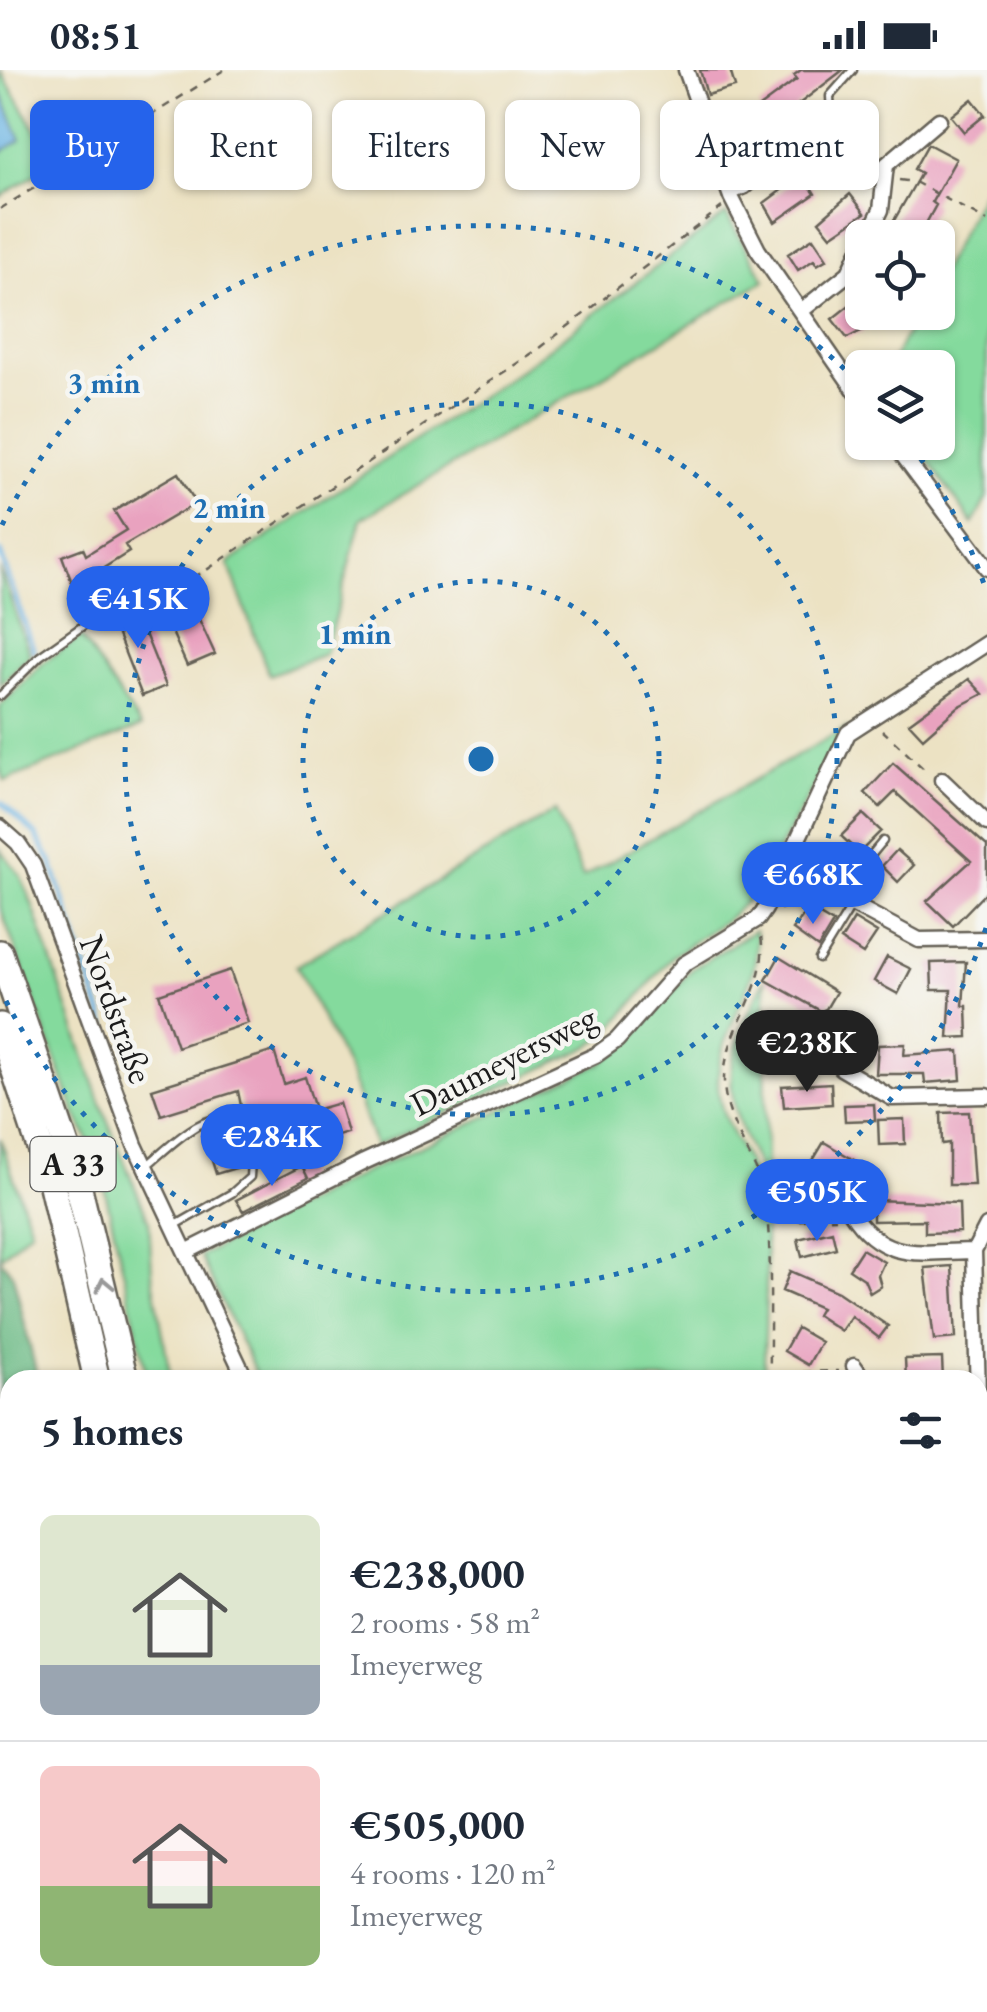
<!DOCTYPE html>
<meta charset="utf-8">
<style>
body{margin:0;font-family:"EB Garamond",serif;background:#f2f2f3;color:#1f2937;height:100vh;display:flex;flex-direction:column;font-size:38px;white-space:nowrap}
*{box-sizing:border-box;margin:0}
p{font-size:32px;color:#747a83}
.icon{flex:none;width:55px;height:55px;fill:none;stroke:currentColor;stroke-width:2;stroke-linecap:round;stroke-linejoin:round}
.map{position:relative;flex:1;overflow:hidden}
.drawer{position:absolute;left:0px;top:1300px;width:988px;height:642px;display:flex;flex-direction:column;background:#fff;border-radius:30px 30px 0 0;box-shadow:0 2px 8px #0004}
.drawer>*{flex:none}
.guide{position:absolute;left:30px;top:30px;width:928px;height:90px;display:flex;gap:20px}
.buttons{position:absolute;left:845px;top:150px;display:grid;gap:20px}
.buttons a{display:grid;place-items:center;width:110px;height:110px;border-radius:15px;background:#fff;box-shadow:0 2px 8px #0004;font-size:50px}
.price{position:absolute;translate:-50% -85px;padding:0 22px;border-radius:35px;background:#2563eb;color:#fff;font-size:32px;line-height:65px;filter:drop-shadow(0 2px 5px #0008)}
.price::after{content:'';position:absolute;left:50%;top:60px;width:30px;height:22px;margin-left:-15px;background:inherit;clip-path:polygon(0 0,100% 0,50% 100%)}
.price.on{background:#222;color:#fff}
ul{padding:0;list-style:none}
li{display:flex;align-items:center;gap:30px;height:250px;padding:0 40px}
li+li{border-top:2px solid #e0e1e3}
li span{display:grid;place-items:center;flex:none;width:280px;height:200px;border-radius:15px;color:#555}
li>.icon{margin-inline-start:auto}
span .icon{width:120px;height:120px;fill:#fffc;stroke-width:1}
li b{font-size:42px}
h2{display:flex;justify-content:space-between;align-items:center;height:120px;padding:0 40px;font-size:42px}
.tag{padding:0 35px;border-radius:15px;background:#fff;box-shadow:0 2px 8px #0004;font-size:35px;line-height:90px}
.tag.on{background:#2563eb;color:#fff}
.status{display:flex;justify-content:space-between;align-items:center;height:70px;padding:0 50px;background:#fff;direction:ltr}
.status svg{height:28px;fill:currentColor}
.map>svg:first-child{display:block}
.green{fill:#84da9d;stroke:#507b5c;stroke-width:2.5}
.forest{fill:#6bba84;stroke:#446b50;stroke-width:2.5}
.water{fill:#6bb4e3;stroke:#446880;stroke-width:2.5}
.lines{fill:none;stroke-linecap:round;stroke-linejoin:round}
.stream{stroke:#6bb4e3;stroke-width:5}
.building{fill:#e9a2bf}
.lane-casing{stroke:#656156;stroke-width:11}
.street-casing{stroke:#656156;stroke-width:19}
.highway-casing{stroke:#656156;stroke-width:30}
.path{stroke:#656156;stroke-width:2.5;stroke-dasharray:8 8;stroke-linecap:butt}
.lane{stroke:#fff;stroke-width:6}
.street{stroke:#fff;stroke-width:14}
.highway{stroke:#fff;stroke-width:25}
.oneway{stroke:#999}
.ring{fill:none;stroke:#1f6fb2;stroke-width:5;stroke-dasharray:5 10}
.labels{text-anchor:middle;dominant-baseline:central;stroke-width:9;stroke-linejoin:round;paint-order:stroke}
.shield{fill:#f6f6f2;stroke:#5d5d5c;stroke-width:2.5}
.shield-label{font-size:32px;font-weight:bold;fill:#1c1c1c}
.street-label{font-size:35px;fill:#1c1c1c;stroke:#f6f6f2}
.centre{fill:#1f6fb2;stroke:#f6f6f2;stroke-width:5}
.ring-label{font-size:30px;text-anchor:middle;font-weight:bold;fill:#1f6fb2;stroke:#f6f6f2;stroke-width:9;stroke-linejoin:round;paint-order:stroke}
</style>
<div class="status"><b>08:51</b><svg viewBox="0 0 49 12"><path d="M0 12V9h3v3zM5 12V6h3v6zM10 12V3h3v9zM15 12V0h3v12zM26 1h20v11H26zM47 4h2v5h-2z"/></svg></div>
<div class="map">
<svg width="987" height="1942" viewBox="0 0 987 1942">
<rect width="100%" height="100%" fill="#f6f6f2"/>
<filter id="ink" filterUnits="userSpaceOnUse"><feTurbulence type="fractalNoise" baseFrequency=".01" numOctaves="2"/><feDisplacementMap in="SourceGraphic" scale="20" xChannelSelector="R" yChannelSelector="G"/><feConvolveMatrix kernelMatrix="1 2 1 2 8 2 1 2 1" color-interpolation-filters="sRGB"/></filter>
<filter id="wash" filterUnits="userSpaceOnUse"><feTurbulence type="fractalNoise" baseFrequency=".0048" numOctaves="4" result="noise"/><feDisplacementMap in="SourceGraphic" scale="40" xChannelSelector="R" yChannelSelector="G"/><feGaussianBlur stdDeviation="2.25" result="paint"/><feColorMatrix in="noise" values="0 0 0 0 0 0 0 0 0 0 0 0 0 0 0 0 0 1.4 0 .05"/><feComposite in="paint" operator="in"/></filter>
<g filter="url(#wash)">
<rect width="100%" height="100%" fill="#ece2c3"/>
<path class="green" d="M0,0L55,92L0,127Z
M987,113V427L973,454L916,373L938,372V298L889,297L918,243L938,242V207Z
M726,144L765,210L361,449L325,584L269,605L228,493L512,306Z
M0,499L30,585L0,615Z
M81,567L141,657L5,711L0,700V636L44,592Z
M846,658L755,822L730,847L673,886L608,963L589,977L375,1076L349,1002L296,896L555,741L583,807Z
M0,779L20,805L31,831L102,1037L149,1151L152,1203L171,1310H148L98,1090L76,1045L0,837Z
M755,860C765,915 717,955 718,1013C718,1053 748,1082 758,1119C772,1175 764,1252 764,1310H259L200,1186L368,1101L600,994L626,974L692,899Z
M765,909L766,1114C721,1024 719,999 765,909Z
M0,1068L31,1159L0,1188Z
M10,1460V1688L0,1676V1462Z
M0,1705L10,1718V1932L71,1933V1942H0Z"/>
<path class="forest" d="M0,1189L13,1205L38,1310H10V1435L0,1445Z"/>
<path class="water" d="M0,20L21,70L1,82L0,81Z"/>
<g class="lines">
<path class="stream" d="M0,482L34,581
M2,733L36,765L51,791L117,991"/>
</g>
<g id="blocks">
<path class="building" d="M700,0H730L735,17L707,25Z
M801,0H843L795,37L807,53L783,70L759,37L797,9L794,5Z
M972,29L985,45L964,62L951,46Z
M928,74L956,89L932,132L936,135L918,168H884L921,103L914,99Z
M803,104L815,124L775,152L764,133Z
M850,124L865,143L831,166L819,151Z
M813,168L827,189L817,195L814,190L798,200L788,184Z
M862,225V242L869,250L862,255L865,259L847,268L832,249Z
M178,403L196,433L125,475L129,482L94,504L100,521L78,529L62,486L83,478L86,485L126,460L114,441Z
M187,523L215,584L187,596L160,535Z
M134,536L166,616L142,626L110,545Z
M969,609L983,624L958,637L923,668L909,653Z
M893,693L987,776V821L953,856L927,831L971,791L895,722L880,737L865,723Z
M863,744L881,761L859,783L841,766Z
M897,780L914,795L898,812L882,796Z
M830,788L850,799L838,819L818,808Z
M808,838L833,853L818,878L793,860Z
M854,849L877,863L863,884L841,870Z
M779,887L836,922L826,939L821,941L766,910Z
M887,887L911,899L898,924L874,911Z
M966,892L963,936H967L968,967L948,968L951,920H932L931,893Z
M230,900L248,953L177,977L159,924Z
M819,961L820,986L792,987L791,962Z
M905,974L904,985L959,981L961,1010L925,1013L924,1004H876L878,975Z
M274,981L284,1014L305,1007L315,1039L246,1060L238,1021L161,1045L152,1019Z
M831,1013L832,1034L784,1037L782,1016Z
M339,1033L348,1063L327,1069L318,1039Z
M874,1034L875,1050L845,1051L844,1035Z
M969,1042L974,1115H949V1073L942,1074L941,1043Z
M904,1049L905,1074L879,1075L878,1050Z
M222,1055L229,1056L243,1096L216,1104L203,1061Z
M824,1072L854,1090L848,1101L840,1096L825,1120L834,1124L824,1142L787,1122L797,1104L803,1107Z
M302,1096L308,1108L243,1141L236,1130Z
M873,1130L959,1133L960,1162L925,1163V1150L873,1151Z
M832,1161L836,1178L802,1187L798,1169Z
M862,1179L884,1192L878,1205L881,1216L870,1223L864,1209L849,1199Z
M952,1196L956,1268L934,1270L925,1198Z
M790,1201L838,1222L888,1256L879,1268L851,1246L841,1261L817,1245L821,1238L782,1221Z
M797,1258L821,1272L808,1295L784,1281Z
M942,1288L943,1310H906L905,1289Z"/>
</g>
</g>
<g filter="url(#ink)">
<use href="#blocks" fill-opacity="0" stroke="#656156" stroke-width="2.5"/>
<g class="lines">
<g class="lane-casing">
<path id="lane" d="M732,126L746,120L831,47L830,26L853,0
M0,626L40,586L94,548
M862,838L864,794L883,771
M819,889L852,835
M825,946L840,997
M146,1096C170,1077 202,1040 234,1050L251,1090L250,1107L232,1123L176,1155"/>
</g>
<g class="street-casing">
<path id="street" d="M686,0L731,127L758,180L862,330
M867,168L881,140L886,95L939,50
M801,241L849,203L862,175
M893,372L987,498
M942,710L987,753
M0,757L18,773L33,795L135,1075L246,1310
M852,834L919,870L987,869
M841,998L892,1028L987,1026
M851,1142C883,1193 922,1182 974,1181
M987,1156L974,1181L978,1324L987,1335
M186,1182L364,1092L596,985L617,970L684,894L758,849L765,839L848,663L987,573
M854,1296L864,1310
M0,1431L10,1443
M978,1477L987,1470
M978,1890L984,1942
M390,1942L402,1932
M653,1942L658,1932
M828,1942L851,1932"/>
</g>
<g class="highway-casing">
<path id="highway" d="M0,883L75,1102L125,1310
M0,956L51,1111L97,1310
M140,1942V1932
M169,1942V1932"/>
</g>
<path class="path" d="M899,110L915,112L987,151
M0,139L224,0
M104,543L202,503L540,278L722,137
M882,660L927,702
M780,839L827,818L840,827
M761,867C770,918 723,960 724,1012C725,1050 749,1078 761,1112C774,1150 769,1264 770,1310
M763,1002L824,999
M766,1152L836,1148
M771,1303L838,1301
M511,1932L514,1942
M630,1932L635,1942
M772,1932L776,1942
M78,1942V1932"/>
<use href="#lane" class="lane"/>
<use href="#street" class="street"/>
<use href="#highway" class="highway"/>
</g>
<defs><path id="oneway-chevron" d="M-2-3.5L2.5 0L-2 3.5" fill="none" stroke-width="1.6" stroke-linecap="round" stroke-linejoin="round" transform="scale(2.5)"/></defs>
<use class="oneway" href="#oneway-chevron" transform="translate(104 1215) rotate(-102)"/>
</g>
<g class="ring">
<circle cx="481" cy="689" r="178"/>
<circle cx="481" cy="689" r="356"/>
<path d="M986 858A533 533 0 0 1 2 923M2 455A533 533 0 0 1 861 315M912 376A533 533 0 0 1 986 520"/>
</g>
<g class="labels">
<rect class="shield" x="30.5" y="1067" width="85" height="54" rx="8"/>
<g class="shield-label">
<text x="73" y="1094">A 33</text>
</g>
<g class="street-label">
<text transform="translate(117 939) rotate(70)">Nordstraße</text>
<text transform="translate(503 990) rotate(-27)">Daumeyersweg</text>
</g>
</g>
<circle cx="481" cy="689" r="15" class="centre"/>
<g class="ring-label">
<text x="104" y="323">3 min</text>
<text x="229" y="448">2 min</text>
<text x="355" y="574">1 min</text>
</g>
</svg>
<div class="buttons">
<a><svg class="icon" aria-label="locate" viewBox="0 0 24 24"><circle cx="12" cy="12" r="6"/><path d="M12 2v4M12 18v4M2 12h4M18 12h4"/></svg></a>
<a><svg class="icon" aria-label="layers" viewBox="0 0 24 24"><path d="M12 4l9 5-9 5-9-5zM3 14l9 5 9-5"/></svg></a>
</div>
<b class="price" style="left:138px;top:581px">€415K</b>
<b class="price" style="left:813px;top:857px">€668K</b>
<b class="price on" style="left:807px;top:1025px">€238K</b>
<b class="price" style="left:272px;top:1119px">€284K</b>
<b class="price" style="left:817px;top:1174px">€505K</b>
<div class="guide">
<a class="tag on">Buy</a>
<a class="tag">Rent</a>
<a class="tag">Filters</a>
<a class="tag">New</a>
<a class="tag">Apartment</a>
</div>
<section class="drawer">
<h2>5 homes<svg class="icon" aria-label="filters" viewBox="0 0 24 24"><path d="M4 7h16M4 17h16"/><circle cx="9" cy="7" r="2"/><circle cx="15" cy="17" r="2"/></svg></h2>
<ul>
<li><span style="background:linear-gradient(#dfe7d0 75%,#9aa5b1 0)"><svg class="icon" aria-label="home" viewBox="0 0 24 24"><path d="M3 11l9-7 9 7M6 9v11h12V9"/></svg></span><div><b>€238,000</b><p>2 rooms · 58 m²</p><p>Imeyerweg</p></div></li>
<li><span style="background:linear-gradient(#f6c9c9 60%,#8fb573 0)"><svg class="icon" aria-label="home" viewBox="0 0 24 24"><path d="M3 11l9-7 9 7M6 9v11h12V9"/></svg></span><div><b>€505,000</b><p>4 rooms · 120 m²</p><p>Imeyerweg</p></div></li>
</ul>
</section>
</div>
